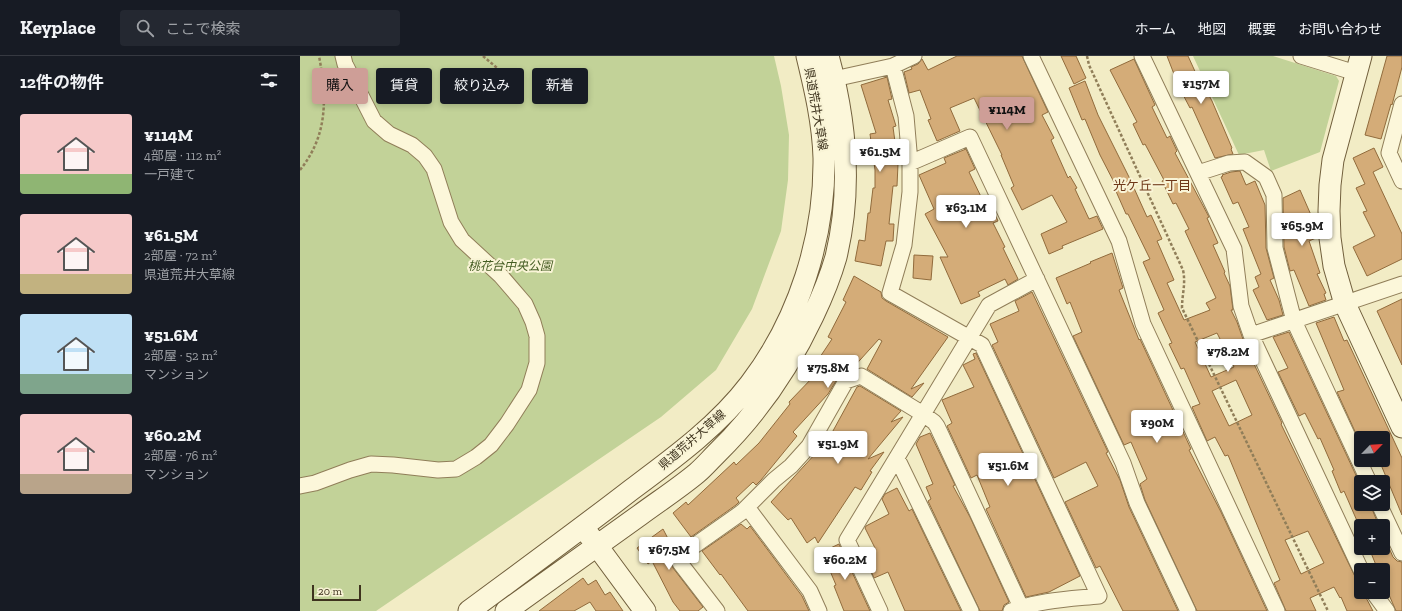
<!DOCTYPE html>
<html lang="ja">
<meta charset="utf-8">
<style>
body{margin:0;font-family:"Zilla Slab","Noto Sans JP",serif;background:#242831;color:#f1f3f6;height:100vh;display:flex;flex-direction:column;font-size:15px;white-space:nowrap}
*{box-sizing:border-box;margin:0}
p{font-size:13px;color:#9ea1a6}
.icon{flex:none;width:22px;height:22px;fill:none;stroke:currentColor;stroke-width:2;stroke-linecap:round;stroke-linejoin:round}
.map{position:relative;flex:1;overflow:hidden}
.details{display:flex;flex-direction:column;background:#171b24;width:300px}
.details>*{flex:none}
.top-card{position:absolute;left:12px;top:12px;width:380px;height:36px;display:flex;gap:8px}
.needle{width:26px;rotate:65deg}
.tools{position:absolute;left:1054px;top:375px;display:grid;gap:8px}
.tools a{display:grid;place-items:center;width:36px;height:36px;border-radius:4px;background:#171b24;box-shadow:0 2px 6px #0003;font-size:20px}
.scale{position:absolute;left:12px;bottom:10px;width:49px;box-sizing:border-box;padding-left:4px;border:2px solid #3e331e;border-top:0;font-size:11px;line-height:14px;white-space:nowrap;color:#3e331e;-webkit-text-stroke:3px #f9f4d6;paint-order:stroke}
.price{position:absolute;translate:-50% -34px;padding:0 9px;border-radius:4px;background:#fff;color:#222;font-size:13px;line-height:26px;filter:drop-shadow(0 1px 2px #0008)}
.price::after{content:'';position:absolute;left:50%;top:24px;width:12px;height:9px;margin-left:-6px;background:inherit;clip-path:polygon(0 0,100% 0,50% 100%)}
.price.on{background:#ce9e97;color:#111}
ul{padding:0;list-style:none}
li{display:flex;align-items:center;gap:12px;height:100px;padding:0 20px}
li span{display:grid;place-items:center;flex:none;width:112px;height:80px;border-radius:4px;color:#555}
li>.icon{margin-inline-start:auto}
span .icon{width:48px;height:48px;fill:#fffc;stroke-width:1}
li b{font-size:17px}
h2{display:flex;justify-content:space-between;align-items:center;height:48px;padding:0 20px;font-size:17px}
.tag{padding:0 14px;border-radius:4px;background:#171b24;box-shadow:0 2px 6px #0003;font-size:14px;line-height:36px}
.tag.on{background:#ce9e97;color:#111}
header{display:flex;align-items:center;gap:24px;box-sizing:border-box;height:56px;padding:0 20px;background:#171b24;border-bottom:1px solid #363941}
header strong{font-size:19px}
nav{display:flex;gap:22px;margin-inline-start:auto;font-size:14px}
.search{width:280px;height:36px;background:#242831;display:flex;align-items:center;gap:10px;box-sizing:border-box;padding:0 14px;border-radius:4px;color:#9ea1a6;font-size:15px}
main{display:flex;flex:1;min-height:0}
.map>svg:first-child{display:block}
.green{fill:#c2d298}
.building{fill:#d4ac78;stroke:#916b3c;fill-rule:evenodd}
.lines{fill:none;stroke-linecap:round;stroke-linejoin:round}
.street-casing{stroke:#907e59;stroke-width:17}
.secondary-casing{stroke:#715f3c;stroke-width:23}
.path{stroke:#907e59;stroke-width:2.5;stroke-dasharray:3 2;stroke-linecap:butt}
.street{stroke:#fcf7da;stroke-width:15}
.secondary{stroke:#fcf7da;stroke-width:21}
.labels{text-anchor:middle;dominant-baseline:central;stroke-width:4;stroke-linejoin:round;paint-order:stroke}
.street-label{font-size:12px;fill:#3e331e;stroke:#f9f4d6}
.park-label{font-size:12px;font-style:italic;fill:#455d23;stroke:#f9f4d6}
.neighbourhood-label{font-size:13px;fill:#6f3819;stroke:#f9f4d6}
</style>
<header>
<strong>Keyplace</strong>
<div class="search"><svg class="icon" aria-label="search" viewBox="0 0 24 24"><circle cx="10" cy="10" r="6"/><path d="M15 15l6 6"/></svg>ここで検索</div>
<nav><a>ホーム</a><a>地図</a><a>概要</a><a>お問い合わせ</a></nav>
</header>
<main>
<section class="details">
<h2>12件の物件<svg class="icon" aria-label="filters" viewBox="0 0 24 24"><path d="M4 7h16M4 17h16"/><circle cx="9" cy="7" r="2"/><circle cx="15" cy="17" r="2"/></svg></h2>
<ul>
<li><span style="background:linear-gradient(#f6c9c9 75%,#8fb573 0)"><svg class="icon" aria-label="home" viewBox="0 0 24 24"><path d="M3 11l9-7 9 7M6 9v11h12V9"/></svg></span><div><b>¥114M</b><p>4部屋 · 112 m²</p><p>一戸建て</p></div></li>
<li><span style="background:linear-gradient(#f6c9c9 75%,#c2b280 0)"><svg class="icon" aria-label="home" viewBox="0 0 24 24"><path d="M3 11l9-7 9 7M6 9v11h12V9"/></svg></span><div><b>¥61.5M</b><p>2部屋 · 72 m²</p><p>県道荒井大草線</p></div></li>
<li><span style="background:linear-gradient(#bfe0f5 75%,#7fa58c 0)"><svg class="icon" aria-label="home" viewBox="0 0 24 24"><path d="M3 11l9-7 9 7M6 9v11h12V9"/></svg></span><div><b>¥51.6M</b><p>2部屋 · 52 m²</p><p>マンション</p></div></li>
<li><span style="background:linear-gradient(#f6c9c9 75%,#b9a48a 0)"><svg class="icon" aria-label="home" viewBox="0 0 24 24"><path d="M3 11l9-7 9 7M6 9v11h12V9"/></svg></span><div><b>¥60.2M</b><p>2部屋 · 76 m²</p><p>マンション</p></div></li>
</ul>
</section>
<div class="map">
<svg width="1102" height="555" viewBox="0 0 1102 555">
<rect width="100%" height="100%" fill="#f2ecc5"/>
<path class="green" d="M0,0H474L481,30L489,79L488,124L481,175L452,253L416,314L361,361L76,555H0Z
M893,0H973L1036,20L1039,25L1020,96L971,115L964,94L939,99Z"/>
<path class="building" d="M657,0H722L748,56L742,59L754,82L751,84L768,122L770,120L777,132L775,133L789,163L797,160L803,173L762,190L763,192L749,198L741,178L767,166L752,139L722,154L711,132L714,130L701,99H702L674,42L650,52L660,75L637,85L628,64L631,63L620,34L609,37L604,16L612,13L611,11L618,8L622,3L628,14Z
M761,0H776L786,22L774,28Z
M867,0H888L898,22L899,21L912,45L932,92L931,93L933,98L915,102L892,51L890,52L879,31Z
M1087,0H1102V11L1092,49L1091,48L1081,83L1065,79Z
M834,3L855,49L852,51L867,82L870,80L877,95L875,97L909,161L907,162L918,187L913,189L925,216L924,217L930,230L933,254H931L937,266L945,289L982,367L981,368L1061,533V536H1063L1073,555H1047L1041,541L1040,542L1034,531L1010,542L1016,555H986L974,527L980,524L928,399L925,400L915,381L907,385L892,351L900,348L884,312L881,313L869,288L872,287L858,257L864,254L843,206L850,203L828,158H826L815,133L817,132L800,99L785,63L782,64L769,32L785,25L798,59L829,121L847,161L851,159L862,183L857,185L874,224L867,227L884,264L910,254L906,247L916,242L885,175L889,173L876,147L873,148L862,125L864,124L845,88L843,89L833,68L837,66L810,14ZM917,277L934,311L911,321L895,286ZM936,324L952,359L929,370L912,335ZM1008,475L1024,507L1001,518L985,484Z
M587,21L592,43L588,44L596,70L593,71L598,108L597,130H593L589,168H594L593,185H586L581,210L555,205L559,184L565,185L568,157H570L573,132H575V114L570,78L576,77L561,29Z
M1074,92L1083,111L1073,116L1102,178V203L1067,220L1053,191L1075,180L1063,156L1067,155L1056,132L1065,128L1053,102Z
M666,93L675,113L669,116L686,151L691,149L698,165L693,167L705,191L703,192L718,223L708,229L705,223L678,236L680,240L661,248L640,201H648L625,158L634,153L619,119L646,107L644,102Z
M940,115L946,129L955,125L965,149L966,192L974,222L970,224L979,244L983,259L967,264L953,234L959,231L955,221L961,218L943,173L949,171L938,146L933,148L921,121L923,120L922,119L931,116Z
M1000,134L1011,159L1007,160L1016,182L1009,185L1020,217L1017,218L1026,237L1024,238L1026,244L1009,250L994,214L990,215L984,191L983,142Z
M812,197L823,232L819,234L839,284L840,283L891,393L889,394L921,456L967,555H897L845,444L840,428L847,423L831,386L824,389L773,280L782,276L770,246L767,248L756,222L791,207L790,206Z
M614,199L633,200L631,224L613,222Z
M554,220L581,236L582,242L586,245L648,281L611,333L624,327L612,341L567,313L582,285L579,283L551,314L543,316L539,320L528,338L493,376L497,380L461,424L456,429L453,426L436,442L439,446L436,449L391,481L373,457L386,446L388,449L434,406L436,409L459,387L490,348L489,346L515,319L510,316L532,283L528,281L546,246L543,244Z
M732,236L808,396L806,397L820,424L829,451L878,555H823L800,510L796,512L765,446L798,430L786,406L754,422L692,289L698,286L690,268L719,255L715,245Z
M1102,243V309L1077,255Z
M1034,261L1044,285L1047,284L1102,402V459L1079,404H1083V382H1058L1037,336L1044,334L1016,267Z
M989,276L1061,430V448H1070L1079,470H1061V474L1044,435L1041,437L1032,415L1034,414L1020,382L1018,383L1005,357L999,360L978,316L988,312L973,281Z
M676,297L780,520L749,536L726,541L686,453L690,451L677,419L671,422L647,370L652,367L642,344L674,331L663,309L675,303L673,298Z
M560,330L601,355L591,366L603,361L568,403L584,396L570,415L572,416L561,434L555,431L518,487L515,481L507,487L491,462L488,464L471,446L516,397L524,382L528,384L557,331Z
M630,377L655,429L653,430L670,461L709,546L704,549L702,555H680L628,445L631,443L626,431L633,428L616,388L620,381Z
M597,432L609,455L612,453L661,555H605L588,516L574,522L564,499L576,494L565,472L566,470L589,458L582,443L585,438Z
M441,468L447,473L450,470L502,540L509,555H448L421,518L420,519L402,495Z
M363,473L376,498L371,507L373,512L403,551L398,555H380L373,546L352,505L348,508L337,492Z
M1083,478L1093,501L1097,505L1102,506V555H1096L1083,525V514H1078L1069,492H1083Z
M539,488L570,555H544L534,530L536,529L522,496Z
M283,522L288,529L296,524L305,539L310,536L323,555H296L290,546L274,555H239Z"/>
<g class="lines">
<g class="street-casing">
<path id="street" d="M731,0L819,185L843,268L977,555
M842,0L934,193L941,250L951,279L1061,514
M1001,0L1056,17
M593,10L606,60L610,107V136L604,189L590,237L682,289L799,540C769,543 739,544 711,555
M534,23L593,10L614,0
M1102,48L1089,97L1102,125
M610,107L670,81L823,407L837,447L888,555
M898,117L929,107L945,106L966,121L974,139L975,192L994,265L1069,426
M951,279L1102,228
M597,402L671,555
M0,430L15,427L50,414L71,408L93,409L138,414L156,413L176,401L191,389L207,368L229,334L237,307V280L233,266L225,248L201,220L162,184L151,166L134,113L125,100L112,89L89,78L74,65L45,8L43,0
M1079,448L1102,497
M447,451L510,535L519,555
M1073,536L1087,555
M417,555L380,507L391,492L442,456L474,424L491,410L509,390L546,325L561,320L623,358L634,366L637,370L721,551
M580,555L547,484L689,249L737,223"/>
</g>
<g class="secondary-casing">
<path id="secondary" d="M1061,0L1033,104L1030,129L1029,155L1030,182L1034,210L1045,248L1102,371
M289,479L345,555
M169,555C223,515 278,475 331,434C374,402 418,370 450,328C499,264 525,181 524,102C523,67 515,33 507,0
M206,555C251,523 296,491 340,459C359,445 379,432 397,417C404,411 410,404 417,397C458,357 488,313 513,260C522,241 530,222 536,201C552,135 546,65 528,0"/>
</g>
<path class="path" d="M183,0L223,34
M787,0L789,9L883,214C886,228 882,238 882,252L1028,555
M0,114C28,79 27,42 19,0"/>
<use href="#street" class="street"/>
<use href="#secondary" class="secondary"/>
</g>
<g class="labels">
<g class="street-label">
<text transform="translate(516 53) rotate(80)">県道荒井大草線</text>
<text transform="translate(392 384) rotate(-41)">県道荒井大草線</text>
</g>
<g class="park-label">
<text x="210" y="210">桃花台中央公園</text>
</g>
<g class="neighbourhood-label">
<text x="852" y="129">光ケ丘一丁目</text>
</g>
</g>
</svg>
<div class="tools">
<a><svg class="needle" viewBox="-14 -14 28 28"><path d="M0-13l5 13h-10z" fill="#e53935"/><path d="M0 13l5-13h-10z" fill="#9ea1a6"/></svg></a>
<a><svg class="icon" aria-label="layers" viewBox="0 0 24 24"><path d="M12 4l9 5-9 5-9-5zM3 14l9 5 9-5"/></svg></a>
<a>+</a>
<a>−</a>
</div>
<div class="scale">20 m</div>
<b class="price" style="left:901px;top:49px">¥157M</b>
<b class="price on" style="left:707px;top:75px">¥114M</b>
<b class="price" style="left:580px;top:117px">¥61.5M</b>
<b class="price" style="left:666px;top:173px">¥63.1M</b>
<b class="price" style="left:1002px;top:191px">¥65.9M</b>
<b class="price" style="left:928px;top:317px">¥78.2M</b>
<b class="price" style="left:528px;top:333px">¥75.8M</b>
<b class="price" style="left:857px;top:388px">¥90M</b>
<b class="price" style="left:538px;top:409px">¥51.9M</b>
<b class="price" style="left:708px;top:431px">¥51.6M</b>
<b class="price" style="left:369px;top:515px">¥67.5M</b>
<b class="price" style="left:545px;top:525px">¥60.2M</b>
<div class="top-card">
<a class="tag on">購入</a>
<a class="tag">賃貸</a>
<a class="tag">絞り込み</a>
<a class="tag">新着</a>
</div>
</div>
</main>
